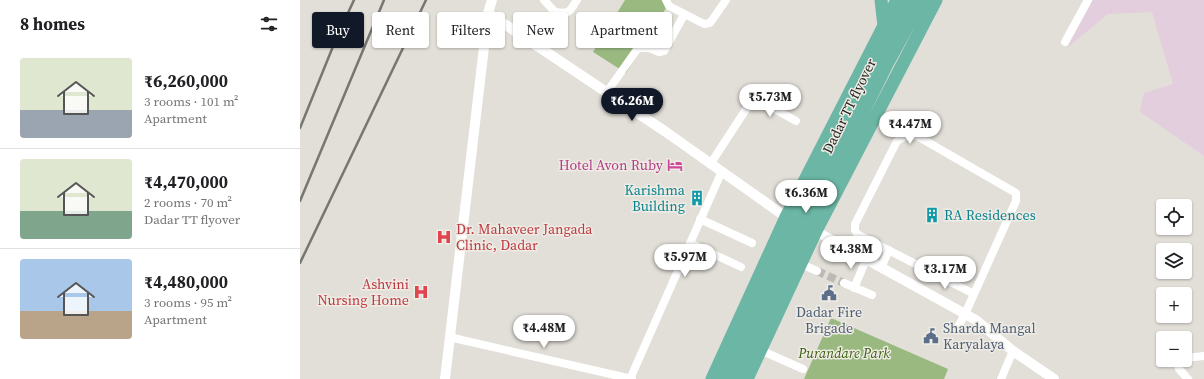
<!DOCTYPE html>
<meta charset="utf-8">
<style>
body{margin:0;font-family:"Source Serif 4",serif;background:#f2f2f2;color:#202124;height:100vh;display:flex;flex-direction:column;font-size:15px;white-space:nowrap}
*{box-sizing:border-box;margin:0}
p{font-size:13px;color:#757577}
.icon{flex:none;width:22px;height:22px;fill:none;stroke:currentColor;stroke-width:2;stroke-linecap:round;stroke-linejoin:round}
.map{position:relative;flex:1;overflow:hidden}
.sheet{display:flex;flex-direction:column;background:#fff;width:300px}
.sheet>*{flex:none}
.banner{position:absolute;left:12px;top:12px;width:380px;height:36px;display:flex;gap:8px}
.tools{position:absolute;left:856px;top:199px;display:grid;gap:8px}
.tools a{display:grid;place-items:center;width:36px;height:36px;border-radius:4px;background:#fff;box-shadow:0 1px 3px #0004;font-size:20px}
.price{position:absolute;translate:-50% -34px;padding:0 9px;border-radius:14px;background:#fff;color:#222;font-size:13px;line-height:26px;filter:drop-shadow(0 1px 2px #0008)}
.price::after{content:'';position:absolute;left:50%;top:24px;width:12px;height:9px;margin-left:-6px;background:inherit;clip-path:polygon(0 0,100% 0,50% 100%)}
.price.active{background:#111827;color:#fff}
ul{padding:0;list-style:none}
li{display:flex;align-items:center;gap:12px;height:100px;padding:0 20px}
li+li{border-top:1px solid #e0e0e0}
li span{display:grid;place-items:center;flex:none;width:112px;height:80px;border-radius:4px;color:#555}
li>.icon{margin-inline-start:auto}
span .icon{width:48px;height:48px;fill:#fffc;stroke-width:1}
li b{font-size:17px}
h2{display:flex;justify-content:space-between;align-items:center;height:48px;padding:0 20px;font-size:17px}
.pill{padding:0 14px;border-radius:4px;background:#fff;box-shadow:0 1px 3px #0004;font-size:14px;line-height:36px}
.pill.active{background:#111827;color:#fff}
main{display:flex;flex:1;min-height:0}
.map>svg:first-child{display:block}
.industrial{fill:#e3cedd}
.green{fill:#9ab981}
.lines{fill:none;stroke-linecap:round;stroke-linejoin:round}
.minor-tunnel{stroke:#bdb9b4;stroke-width:8;stroke-dasharray:8 4;stroke-linecap:butt}
.minor{stroke:#fff;stroke-width:8}
.tertiary{stroke:#fff;stroke-width:10}
.trunk{stroke:#6bb6a4;stroke-width:13}
.rail{stroke:#787672;stroke-width:2.5}
.labels{text-anchor:middle;dominant-baseline:central;stroke-width:3;stroke-linejoin:round;paint-order:stroke}
.street-label{font-size:14px;fill:#272624;stroke:#efece5}
.hotel-label{font-size:14px;fill:#b23c85;stroke:#efece5;text-anchor:end}
.culture-label{font-size:14px;fill:#0d838f;stroke:#efece5;text-anchor:end}
.health-label{font-size:14px;fill:#be3a42;stroke:#efece5;text-anchor:start}
.service-label{font-size:14px;fill:#4e5e75;stroke:#efece5}
.park-label{font-size:14px;font-style:italic;fill:#3e6113;stroke:#efece5}
</style>
<main>
<section class="sheet">
<h2>8 homes<svg class="icon" aria-label="filters" viewBox="0 0 24 24"><path d="M4 7h16M4 17h16"/><circle cx="9" cy="7" r="2"/><circle cx="15" cy="17" r="2"/></svg></h2>
<ul>
<li><span style="background:linear-gradient(#dfe7d0 65%,#9aa5b1 0)"><svg class="icon" aria-label="home" viewBox="0 0 24 24"><path d="M3 11l9-7 9 7M6 9v11h12V9"/></svg></span><div><b>₹6,260,000</b><p>3 rooms · 101 m²</p><p>Apartment</p></div></li>
<li><span style="background:linear-gradient(#dfe7d0 65%,#7fa58c 0)"><svg class="icon" aria-label="home" viewBox="0 0 24 24"><path d="M3 11l9-7 9 7M6 9v11h12V9"/></svg></span><div><b>₹4,470,000</b><p>2 rooms · 70 m²</p><p>Dadar TT flyover</p></div></li>
<li><span style="background:linear-gradient(#a9c7e8 65%,#b9a48a 0)"><svg class="icon" aria-label="home" viewBox="0 0 24 24"><path d="M3 11l9-7 9 7M6 9v11h12V9"/></svg></span><div><b>₹4,480,000</b><p>3 rooms · 95 m²</p><p>Apartment</p></div></li>
</ul>
</section>
<div class="map">
<svg width="904" height="379" viewBox="0 0 904 379">
<rect width="100%" height="100%" fill="#e2ded8"/>
<path class="industrial" d="M793,0H904V156L840,112L844,93L873,84L852,12L808,14L767,48Z"/>
<path class="green" d="M325,0H371L326,73L293,52Z
M531,318L648,369L644,379H504Z"/>
<g class="lines">
<path class="minor-tunnel" d="M517,271L544,283"/>
<path class="minor" d="M244,0L255,12C271,14 269,12 277,0
M366,0L369,6L404,24L410,23L426,0
M228,39L255,12
M765,42L788,0
M307,92L338,48H349L359,52L364,51L384,15
M411,163L454,97L496,121
M400,219L452,243
M390,243L441,267
M501,264L517,271
M581,268L589,250
M544,283L572,295
M554,288L566,260
M659,325L665,314L716,201V193L617,136C609,133 603,137 597,141L555,224V230L557,234L674,294
M149,337L332,379
M460,350L503,369
M885,358L904,356
M877,360L879,369L888,379
M330,379L422,171
M701,379L713,351"/>
<path class="tertiary" d="M188,13L366,132L486,217L492,220
M510,228L676,320L713,351L754,379
M145,379L188,13L192,0"/>
<path class="trunk" d="M581,0L584,26
M412,379L486,217L597,0
M423,379L459,301L504,208L538,141L576,62L610,0
M434,379L468,305L513,213L586,66L622,0
M447,379L516,231L636,0"/>
<path class="rail" d="M0,128L36,39L54,0
M0,201L84,0
M0,263L126,0"/>
</g>
<defs>
<g id="hotel-bare" transform="scale(1.2)"><path d="M-6-4.5h1.5V1H6V5H4.5V3h-9V5H-6ZM-4 0a1.8 1.8 0 1 1 3.6 0ZM.5 0V-2.5h3Q6-2.5 6 0Z" fill="#d1479c" stroke="#efece5" stroke-width="2.5" paint-order="stroke"/></g>
<g id="building-bare" transform="scale(1.2)"><path d="M-4-6H4V6H1V3H-1V6H-4ZM-2.5-4.3h1.7v1.8h-1.7ZM.8-4.3h1.7v1.8H.8ZM-2.5-1h1.7V.8h-1.7ZM.8-1h1.7V.8H.8Z" fill="#0f9aa8" stroke="#efece5" stroke-width="2.5" paint-order="stroke"/></g>
<g id="hospital-bare" transform="scale(1.2)"><path d="M-5-5h3v3.5h4V-5h3V5h-3V1.5h-4V5h-3Z" fill="#e0444e" stroke="#efece5" stroke-width="2.5" paint-order="stroke"/></g>
<g id="civic-bare" transform="scale(1.2)"><path d="M-.6-6.5H3V-4.5H.6V-3L4-1V1h2V6H-6V1h2V-1L-.6-3ZM-1.2 2.5V6h2.4V2.5Z" fill="#5c6f8a" stroke="#efece5" stroke-width="2.5" paint-order="stroke"/></g>
</defs>
<g fill-rule="evenodd">
<use href="#hotel-bare" x="375" y="165"/>
<use href="#building-bare" x="397" y="198"/>
<use href="#building-bare" x="632" y="215"/>
<use href="#hospital-bare" x="144" y="237"/>
<use href="#hospital-bare" x="121" y="292"/>
<use href="#civic-bare" x="529" y="293"/>
<use href="#civic-bare" x="631" y="336"/>
</g>
<g class="labels">
<g class="street-label">
<text transform="translate(549 106) rotate(-64)">Dadar TT flyover</text>
</g>
<g class="hotel-label">
<text x="363" y="165">Hotel Avon Ruby</text>
</g>
<g class="culture-label">
<text x="385" y="190">Karishma<tspan x="385" dy="16">Building</tspan></text>
<text x="644" y="215" text-anchor="start">RA Residences</text>
</g>
<g class="health-label">
<text x="156" y="229">Dr. Mahaveer Jangada<tspan x="156" dy="16">Clinic, Dadar</tspan></text>
<text x="109" y="284" text-anchor="end">Ashvini<tspan x="109" dy="16">Nursing Home</tspan></text>
</g>
<g class="service-label">
<text x="529" y="312">Dadar Fire<tspan x="529" dy="16">Brigade</tspan></text>
<text x="643" y="328" text-anchor="start">Sharda Mangal<tspan x="643" dy="16">Karyalaya</tspan></text>
</g>
<g class="park-label">
<text x="544" y="353">Purandare Park</text>
</g>
</g>
</svg>
<div class="tools">
<a><svg class="icon" aria-label="locate" viewBox="0 0 24 24"><circle cx="12" cy="12" r="6"/><path d="M12 2v4M12 18v4M2 12h4M18 12h4"/></svg></a>
<a><svg class="icon" aria-label="layers" viewBox="0 0 24 24"><path d="M12 4l9 5-9 5-9-5zM3 14l9 5 9-5"/></svg></a>
<a>+</a>
<a>−</a>
</div>
<b class="price" style="left:470px;top:118px">₹5.73M</b>
<b class="price active" style="left:332px;top:122px">₹6.26M</b>
<b class="price" style="left:610px;top:145px">₹4.47M</b>
<b class="price" style="left:506px;top:214px">₹6.36M</b>
<b class="price" style="left:551px;top:270px">₹4.38M</b>
<b class="price" style="left:385px;top:278px">₹5.97M</b>
<b class="price" style="left:645px;top:290px">₹3.17M</b>
<b class="price" style="left:244px;top:349px">₹4.48M</b>
<div class="banner">
<a class="pill active">Buy</a>
<a class="pill">Rent</a>
<a class="pill">Filters</a>
<a class="pill">New</a>
<a class="pill">Apartment</a>
</div>
</div>
</main>
